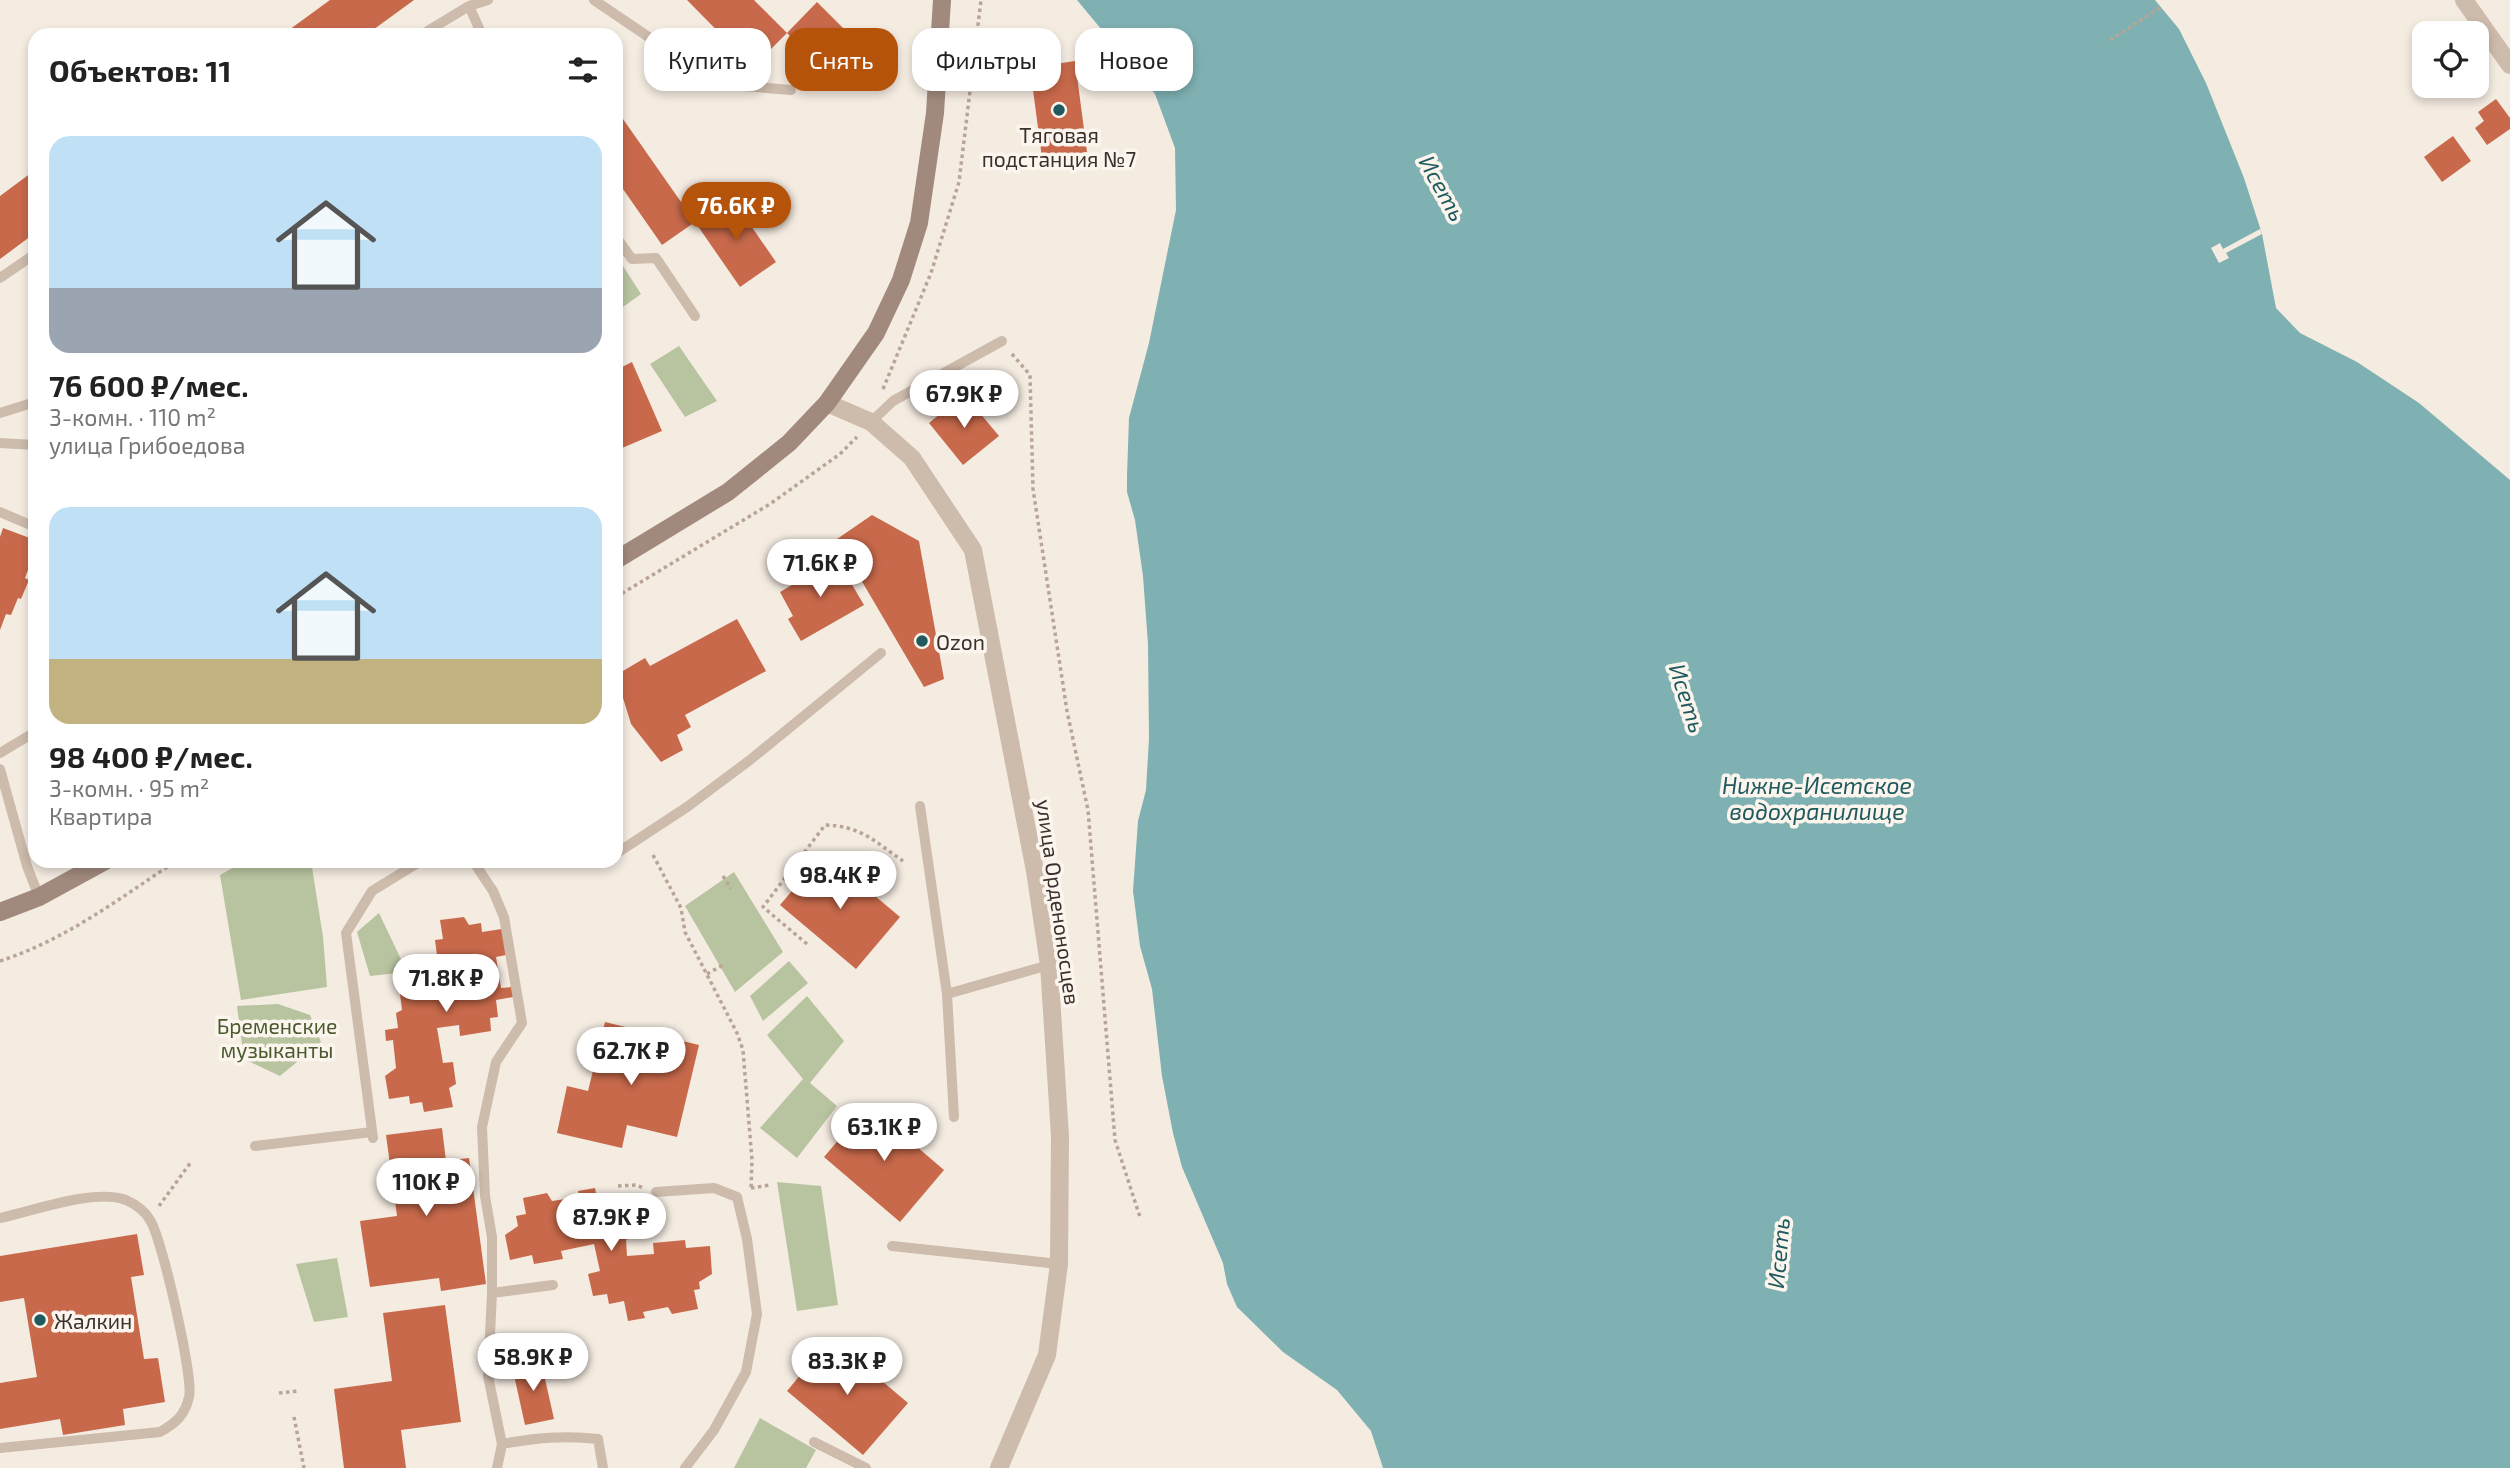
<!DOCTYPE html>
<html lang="ru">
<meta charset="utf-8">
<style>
body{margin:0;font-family:"Exo 2",sans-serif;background:#f2f2f2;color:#222;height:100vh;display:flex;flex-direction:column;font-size:26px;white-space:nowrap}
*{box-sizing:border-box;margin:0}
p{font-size:23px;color:#767676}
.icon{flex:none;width:38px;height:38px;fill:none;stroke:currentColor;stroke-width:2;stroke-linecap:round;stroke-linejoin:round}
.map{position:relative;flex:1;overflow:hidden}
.panel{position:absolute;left:28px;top:28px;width:595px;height:840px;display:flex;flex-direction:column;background:#fff;border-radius:21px;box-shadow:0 4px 10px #0003}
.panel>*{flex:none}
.hud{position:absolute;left:644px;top:28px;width:665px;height:63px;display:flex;gap:14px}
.controls{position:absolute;left:2412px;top:21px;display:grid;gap:14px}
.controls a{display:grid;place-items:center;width:77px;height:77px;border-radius:14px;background:#fff;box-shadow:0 4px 10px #0003;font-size:35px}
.price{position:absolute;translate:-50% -60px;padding:0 16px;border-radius:24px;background:#fff;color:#222;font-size:23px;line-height:46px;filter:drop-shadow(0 2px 4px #0008)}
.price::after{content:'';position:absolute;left:50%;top:42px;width:21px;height:16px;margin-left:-10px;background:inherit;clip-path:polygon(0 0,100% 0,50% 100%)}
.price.selected{background:#b45309;color:#fff}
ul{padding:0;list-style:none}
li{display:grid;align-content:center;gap:14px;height:371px;padding:0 21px}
li span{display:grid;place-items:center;height:217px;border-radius:21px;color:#555}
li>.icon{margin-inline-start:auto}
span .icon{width:126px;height:126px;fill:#fffc;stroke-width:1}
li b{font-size:30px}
h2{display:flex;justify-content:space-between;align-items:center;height:84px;padding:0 21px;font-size:30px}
.pill{padding:0 24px;border-radius:21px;background:#fff;box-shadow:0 4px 10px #0003;font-size:24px;line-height:63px}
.pill.selected{background:#b45309;color:#fff}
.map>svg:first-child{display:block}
.green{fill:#b8c4a0}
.water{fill:#7fb0b2}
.pier{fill:#f4ebe1}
.building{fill:#c8694b}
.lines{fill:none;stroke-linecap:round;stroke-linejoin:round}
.path{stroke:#b9a596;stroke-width:3.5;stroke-dasharray:3.5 3.5;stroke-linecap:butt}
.service{stroke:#cdbbac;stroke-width:10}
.minor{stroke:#cdbbac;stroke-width:18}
.secondary{stroke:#a18a7d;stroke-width:18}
.poi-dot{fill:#1f5a5e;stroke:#fbf5ee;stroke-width:2.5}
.labels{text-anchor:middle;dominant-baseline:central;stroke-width:7;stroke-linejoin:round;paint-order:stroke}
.poi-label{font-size:21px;fill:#3b302b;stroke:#fbf5ee;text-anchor:start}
.street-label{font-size:21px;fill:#3b302b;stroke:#fbf5ee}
.park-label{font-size:21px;fill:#4a5a2e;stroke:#fbf5ee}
.water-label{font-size:23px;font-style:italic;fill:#1f5a5e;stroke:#fbf5ee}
</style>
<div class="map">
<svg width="2510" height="1468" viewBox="0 0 2510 1468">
<rect width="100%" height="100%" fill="#f4ebe1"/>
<path class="green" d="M616,255L641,294L616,312Z
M679,346L717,401L685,417L650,364Z
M245,861H311L323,937L327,987L241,1000L220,875Z
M734,872L783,952L735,992L685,906Z
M379,913L407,972L370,976L357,932Z
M789,961L808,983L763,1021L750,996Z
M807,996L844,1041L810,1083L837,1106L797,1158L760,1128L803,1079L767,1035Z
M278,1004L310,1015L321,1042L280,1076L244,1059L237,1006Z
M777,1182L821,1186L838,1305L797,1311Z
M337,1258L348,1317L314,1322L296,1264Z
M760,1418L816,1450L806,1468H734Z"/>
<path class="water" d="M1077,0H2155L2179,29L2206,83L2244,178L2262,234L2276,308L2300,333L2357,362L2419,403L2510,480V1468H1383L1371,1431L1337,1390L1283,1352L1237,1307L1227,1284L1223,1263L1182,1167L1173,1133L1162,1076L1152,989L1140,946L1133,891L1138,821L1146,790L1149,739L1148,644L1143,576L1135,520L1127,492V476L1129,418L1149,343L1176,210L1175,148L1155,94Z"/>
<path class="pier" d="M2260,229L2262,234L2226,253L2229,258L2219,263L2211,248L2220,243L2223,249Z"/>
<path class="building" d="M330,0H414L366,35H282Z
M687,0H754L787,33L817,2L872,57L841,88L787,33L753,67Z
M2435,22L2443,33H2424V49L2415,36Z
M1034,37L1042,66L1075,61L1087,152L1042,158L1030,67L1022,40Z
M2444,86H2461L2450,94Z
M2496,99L2510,118V129L2487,145L2475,128L2484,121L2478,112Z
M616,109L695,222L662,245L616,179Z
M2453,136L2471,161L2442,182L2424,157Z
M35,170V233L0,259V196Z
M731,197L776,262L740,287L695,222Z
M632,362L662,431L622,448L616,433V370Z
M964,394L999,436L963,465L929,423Z
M872,515L919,541L944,679L924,687L837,539Z
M3,528L35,540L28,556L32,559L25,578L29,580L21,599L18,598L11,615L6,614L0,630V537Z
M837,559L864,605L801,641L788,619L793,616L780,592L797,582L795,578L817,566L819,570Z
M737,619L766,671L685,715L691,727L677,735L683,750L661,762L631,724L616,675L645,658L650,666Z
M824,853L900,917L856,969L780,905Z
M464,917L469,925L481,923L482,932L502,929L506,955L496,957L501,988L512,987L513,997L496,1000L498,1017L490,1018L491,1031L460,1036L459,1025L437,1028L443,1063L453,1062L456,1084L449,1088L453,1107L424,1112L422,1102L410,1104L409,1096L389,1099L385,1076L396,1068L393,1040L386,1041L385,1030L398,1028L396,1013L402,1010L400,994L427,990L428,999L452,996L447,962L438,963L435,940L443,939L440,920Z
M605,1022L699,1045L677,1137L627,1125L622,1148L557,1133L567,1086L588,1091Z
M868,1105L944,1170L900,1222L824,1157Z
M442,1128L446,1161L469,1158L486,1284L441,1291L439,1278L370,1287L360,1221L397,1216L386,1135Z
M595,1188L598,1204L610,1202L614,1208L626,1206L632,1237L626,1240L627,1256L654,1254L653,1243L685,1240L686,1248L710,1246L712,1274L699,1282L700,1289L694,1290L698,1309L672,1314L668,1307L643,1312L645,1318L628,1321L624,1301L609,1304L607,1294L593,1296L588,1274L600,1271L594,1244L561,1251L563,1259L534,1264L532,1255L510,1260L505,1235L518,1226L516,1216L526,1214L523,1198L547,1193L552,1201L579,1197L578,1191Z
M137,1234L144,1275L131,1277L144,1359L158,1358L165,1402L123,1409L125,1425L63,1435L60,1419L0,1429V1383L37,1377L24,1298L0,1302V1256Z
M445,1305L461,1422L401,1430L406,1468H344L334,1389L392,1381L383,1313Z
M831,1338L908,1403L863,1455L787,1391Z
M541,1361L554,1419L525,1425L512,1366Z"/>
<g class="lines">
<path class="path" d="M2110,40L2161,7
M1012,354L1030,375L1033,489L1067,711L1088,810L1115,1140L1140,1217
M883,389L931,273L959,182L981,0
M616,597L770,504L840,454L857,437
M653,855L681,908L685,932L737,1033L743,1050L752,1160L751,1188
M723,876L731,889
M807,944L763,907L825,825C861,826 874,841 903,861
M0,961C65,940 119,899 176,861
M707,974L723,965
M618,1186L636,1185L644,1188
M751,1188L770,1185
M159,1206L191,1162
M279,1393L298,1391
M294,1417L304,1468"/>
<path class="service" d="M594,0L718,84L791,90
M469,6L488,0
M421,35L469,6L482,35
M616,237L632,259L656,258L695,316
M0,278L35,254
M0,413L35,402
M871,422L893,401L1002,341
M0,443L35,445
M0,512L35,527
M0,753L35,732
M0,769L27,866L39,897
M920,806L947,994
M616,846L620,851L687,807L750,760L881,653
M473,861L493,891L504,917L522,1023L496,1062L482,1127L485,1196L492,1237V1293L488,1376L502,1444C535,1438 564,1435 598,1439L603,1468
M954,1117L947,994L1049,965
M373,1138L346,933L372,891L421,861
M255,1146L372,1132
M656,1192L714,1188L737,1197L747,1239L757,1314L746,1372L714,1430L685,1468
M0,1218C33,1211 95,1188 126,1200C135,1204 145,1211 150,1220C162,1238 194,1379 189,1397C185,1415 176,1423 160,1432L0,1448
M892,1246L1059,1264
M492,1293L553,1285
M814,1442L866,1468
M497,1468L502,1444"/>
<path class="minor" d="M2464,0L2510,65
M827,403L871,422L912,458L973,550L1035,871L1049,965L1060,1136L1059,1264L1047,1355L999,1468"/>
<path class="secondary" d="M616,560L728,492L789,443L827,403L876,333L901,280L919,223L935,113L942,0
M0,912L39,897L105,861"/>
</g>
<g class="poi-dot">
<circle cx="1059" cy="110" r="7"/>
<circle cx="922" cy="641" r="7"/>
<circle cx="40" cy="1320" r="7"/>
</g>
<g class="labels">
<g class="poi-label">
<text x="1059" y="134" text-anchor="middle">Тяговая<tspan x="1059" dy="24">подстанция №7</tspan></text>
<text x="936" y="641">Ozon</text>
<text x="54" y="1320">Жалкин</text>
</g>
<g class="street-label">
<text transform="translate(1059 902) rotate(82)">улица Орденоносцев</text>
</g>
<g class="park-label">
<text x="277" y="1025">Бременские<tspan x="277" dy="24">музыканты</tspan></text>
</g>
<g class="water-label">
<text transform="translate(1443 188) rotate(61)">Исеть</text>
<text transform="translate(1688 698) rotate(72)">Исеть</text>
<text x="1817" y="785">Нижне-Исетское<tspan x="1817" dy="26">водохранилище</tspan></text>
<text transform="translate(1778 1253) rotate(-85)">Исеть</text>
</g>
</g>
</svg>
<div class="controls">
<a><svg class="icon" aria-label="locate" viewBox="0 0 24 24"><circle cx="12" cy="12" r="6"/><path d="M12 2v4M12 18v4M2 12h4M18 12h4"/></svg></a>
</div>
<b class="price selected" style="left:736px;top:242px">76.6K ₽</b>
<b class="price" style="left:964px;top:430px">67.9K ₽</b>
<b class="price" style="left:820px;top:599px">71.6K ₽</b>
<b class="price" style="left:840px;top:911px">98.4K ₽</b>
<b class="price" style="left:446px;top:1014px">71.8K ₽</b>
<b class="price" style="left:631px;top:1087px">62.7K ₽</b>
<b class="price" style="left:884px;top:1163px">63.1K ₽</b>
<b class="price" style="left:426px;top:1218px">110K ₽</b>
<b class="price" style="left:611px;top:1253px">87.9K ₽</b>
<b class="price" style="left:533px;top:1393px">58.9K ₽</b>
<b class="price" style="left:847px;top:1397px">83.3K ₽</b>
<div class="hud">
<a class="pill">Купить</a>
<a class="pill selected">Снять</a>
<a class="pill">Фильтры</a>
<a class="pill">Новое</a>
</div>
<section class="panel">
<h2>Объектов: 11<svg class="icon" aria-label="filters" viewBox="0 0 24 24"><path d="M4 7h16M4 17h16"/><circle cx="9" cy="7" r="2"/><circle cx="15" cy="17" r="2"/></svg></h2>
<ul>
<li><span style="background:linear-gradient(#bfe0f5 70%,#9aa5b1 0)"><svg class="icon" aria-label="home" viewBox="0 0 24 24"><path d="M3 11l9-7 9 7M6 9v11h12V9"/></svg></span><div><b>76 600 ₽/мес.</b><p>3-комн. · 110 m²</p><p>улица Грибоедова</p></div></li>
<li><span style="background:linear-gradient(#bfe0f5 70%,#c2b280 0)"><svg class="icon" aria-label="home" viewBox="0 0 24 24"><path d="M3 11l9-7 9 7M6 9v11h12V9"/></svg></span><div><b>98 400 ₽/мес.</b><p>3-комн. · 95 m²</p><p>Квартира</p></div></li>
</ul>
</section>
</div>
